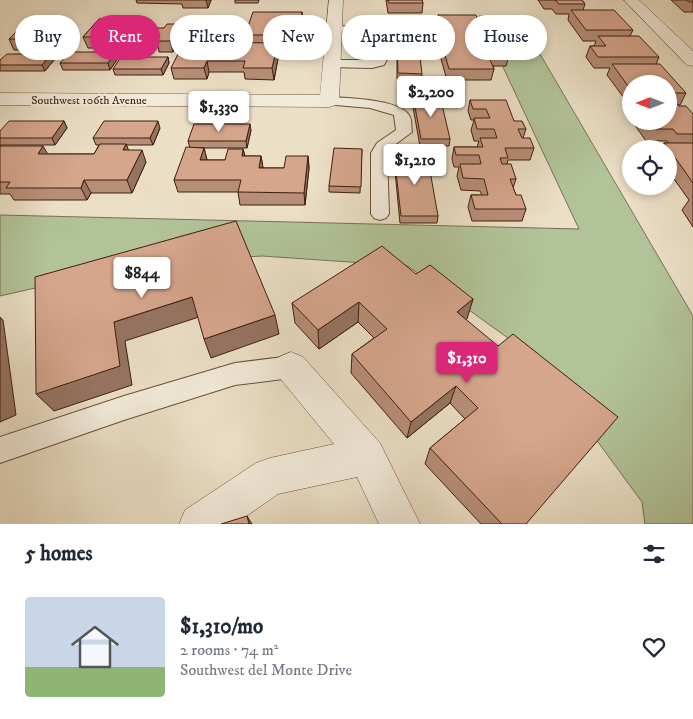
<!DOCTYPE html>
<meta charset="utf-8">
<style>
body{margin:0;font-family:"IM FELL DW Pica",serif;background:#f2f2f3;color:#1f2937;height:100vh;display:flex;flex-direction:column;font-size:19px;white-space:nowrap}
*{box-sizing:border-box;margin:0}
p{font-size:16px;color:#747a83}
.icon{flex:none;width:28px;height:28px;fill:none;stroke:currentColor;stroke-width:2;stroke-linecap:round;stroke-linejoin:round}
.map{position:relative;height:524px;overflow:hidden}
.side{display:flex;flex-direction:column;background:#fff;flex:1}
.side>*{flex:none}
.hud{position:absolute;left:15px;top:15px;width:664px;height:45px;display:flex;gap:10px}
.needle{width:32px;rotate:270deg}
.buttons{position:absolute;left:622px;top:75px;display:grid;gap:10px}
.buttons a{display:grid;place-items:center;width:55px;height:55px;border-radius:50%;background:#fff;box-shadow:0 2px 8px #0003;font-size:25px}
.price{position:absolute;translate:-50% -42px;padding:0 11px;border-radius:5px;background:#fff;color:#222;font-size:16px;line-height:32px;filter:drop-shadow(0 1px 2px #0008)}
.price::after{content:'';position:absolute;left:50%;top:30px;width:15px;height:11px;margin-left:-8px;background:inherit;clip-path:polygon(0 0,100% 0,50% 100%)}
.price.active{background:#db2777;color:#fff}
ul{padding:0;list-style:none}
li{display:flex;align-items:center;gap:15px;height:125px;padding:0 25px}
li+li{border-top:1px solid #e0e1e3}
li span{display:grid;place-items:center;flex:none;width:140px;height:100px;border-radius:5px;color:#555}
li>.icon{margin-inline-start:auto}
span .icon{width:60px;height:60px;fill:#fffc;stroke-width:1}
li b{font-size:21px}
h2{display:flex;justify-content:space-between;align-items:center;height:60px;padding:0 25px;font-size:21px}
.pill{padding:0 18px;border-radius:22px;background:#fff;box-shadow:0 2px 8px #0003;font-size:18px;line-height:45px}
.pill.active{background:#db2777;color:#fff}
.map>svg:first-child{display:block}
.green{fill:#b2c399;stroke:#787054}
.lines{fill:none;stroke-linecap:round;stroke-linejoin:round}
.lane-casing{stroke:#6a4e3c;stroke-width:2}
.street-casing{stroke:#6a4e3c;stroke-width:1}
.lane{fill:#f2eada;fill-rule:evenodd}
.street{fill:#f2eada;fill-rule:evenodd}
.wall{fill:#b78e78;stroke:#3f1e0e}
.shaded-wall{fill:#957462;stroke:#3f1e0e}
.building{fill:#d5a58c;stroke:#3f1e0e}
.labels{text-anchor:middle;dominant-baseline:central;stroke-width:5;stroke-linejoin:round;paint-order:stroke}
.far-street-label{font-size:12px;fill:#3f1e0e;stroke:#f2eada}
</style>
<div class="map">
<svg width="693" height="524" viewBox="0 0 693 524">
<rect width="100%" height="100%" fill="#ebdfc6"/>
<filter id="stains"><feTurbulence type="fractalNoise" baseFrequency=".004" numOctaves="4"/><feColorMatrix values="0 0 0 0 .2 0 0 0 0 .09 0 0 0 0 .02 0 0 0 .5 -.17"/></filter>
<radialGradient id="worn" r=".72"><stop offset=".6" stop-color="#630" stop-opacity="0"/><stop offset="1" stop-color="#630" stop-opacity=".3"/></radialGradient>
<path class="green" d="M479,16L519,18L693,316V524H645L642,502L537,359L408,266L262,256L145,263L0,296V215L579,229Z"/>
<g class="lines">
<g class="lane-casing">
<path id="lane" d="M334,26L375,27L385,32L389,56L384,65L372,68L327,67L325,64L327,61L331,60H372L377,56L375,35L372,33L330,31L328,29Z
M329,97C346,98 403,99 410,117C412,121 411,127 412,132L389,149L387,153L389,214L386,218L380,220L374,218L371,214V153L377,143L396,130L394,115L370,108L324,104L322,101L324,98Z
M291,356L299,360L303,367L299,374L291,378L235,385L124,420L0,463V437L124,396L235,363Z"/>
</g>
<g class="street-casing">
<path id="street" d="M329,0H343L339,101L336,105L329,107L0,105V93L320,95Z
M624,0H639L693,51V66L687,65Z
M291,352L303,357L380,443L420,524H379L357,477L278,494L235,524H179L185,510L256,463L270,458L334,444L279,377L275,367L279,357Z"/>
</g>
<use href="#lane" class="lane"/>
<use href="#street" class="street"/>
</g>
<path class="wall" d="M136,0H211L208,8H183L182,4L137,3Z
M235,0H259L258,3H235Z
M386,0H422L423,3L422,13H388Z
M538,0H582L585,4L583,10L633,30L630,36L659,57L656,64L686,93L680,105H678L693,114V227L682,210L689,200L669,172V149H661L664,143H668L667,141H646L632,121H669V84H631V102H627L607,75L610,68H594L586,57L590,46H594L596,41H583L568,20L569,14H556L552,9H544Z
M671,0H693V12H684Z
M302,12V22L300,45H278L279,53L274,80L245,79L244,72H209L207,79H174L171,68L246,43L245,35Z
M438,15L479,22L497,48L509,55L506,66H493L494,69L491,80H447L439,52L441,41H442L437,25Z
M99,19L142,24H151L152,28L182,35L173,52H159L158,46H148L144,52H129L128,48H117L115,42H106L102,48H88L83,37Z
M393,21L418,42L417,48H403L422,74L421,80L397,79V48H396L393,26Z
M71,27L75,38L65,50H14L9,39Z
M116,52L118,58L110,70H63L60,63Z
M51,54L54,60L45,71H0V60Z
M168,57L169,63L163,75H115L113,69Z
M413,96L450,139L449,146H420L412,102Z
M470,100L514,121L526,129L523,138L534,148L530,160H508L507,164L516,179L513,188L516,195L526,209L522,221H472L468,207L471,195H482L480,191L461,190L457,176L459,167H454L452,159L454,147H477L479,141H474L471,130L474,120H471L468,111Z
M64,121L67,128L55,145H0V131Z
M160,128L153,145H126L128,150L146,162L132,193H91L87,200H14L10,194H0V146L47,154H94L99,145H96L93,138Z
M251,130L247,148H194H204L207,160H225L243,149L245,156H261L263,168H284L308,156L309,168L305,205H240L238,192H178L174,180L190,148L188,141Z
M362,149L360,193L329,192V186Z
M394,154L438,216L437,223H400L394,161Z
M416,274L473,299L466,319L526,524H481L425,464L430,448L465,419L450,403L407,438L351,373L352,354L374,338L358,322L319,349L295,323L292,303Z"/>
<path class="shaded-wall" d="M206,0H211L208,8Z
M302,12V22L301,31L300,21Z
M179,24L182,35L173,52L170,41Z
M300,25L301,36L300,45L299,35Z
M71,27L75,38L65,50L60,39Z
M102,32L106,42L102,48L98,37Z
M145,35L148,46L144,52L141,41Z
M278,43L279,53L274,80L272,68Z
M116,52L118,58L110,70L108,63Z
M51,54L54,60L45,71L42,65Z
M168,57L169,63L163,75L161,69Z
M207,61L209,72L207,79L204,68Z
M64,121L67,128L55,145L52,138Z
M158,121L160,128L153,145L150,138Z
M250,124L251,130L247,148L246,141Z
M126,144L131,156L123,150Z
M43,146L50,158L38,154Z
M204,148L207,160H200Z
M243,149L246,161L242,156Z
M142,150L146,162L132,193L127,180Z
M261,156L263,168H259Z
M308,156L309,168L305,205L304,193Z
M84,180L91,193L87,200L81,188Z
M192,297L199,317L125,341L132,385L54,411L36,394L114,322Z
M473,299L467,319L451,331L457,312Z
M359,302L358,322L319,349L318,330Z
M275,315L279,334L211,358L204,339Z
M0,317L3,320L16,415L0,422Z
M456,386L450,403L407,438L411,422Z
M247,516L252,524H249Z"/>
<path class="building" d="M388,0H422L423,3H389Z
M555,0H582L585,4H559Z
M687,0H693V2H689Z
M571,10H614L633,30H586Z
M253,12H302L300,21H286L285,25H300L299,35H245Z
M438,15H476L479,22H485L497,48H505L509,55H488L494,69H449L441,41H446Z
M99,19L140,20L137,24H151L149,28H164L167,24H179L170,41H156L160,35H145L141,41H126L129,37H113L117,32H102L98,37H83Z
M393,21H413L418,42H396Z
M21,27H71L60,39H9Z
M598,36H639L659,57H598L590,46H606Z
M184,42L278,43L272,68H243L245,61H207L204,68H171Z
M397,47L419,48L422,74L398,73Z
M70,52H116L108,63H60Z
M7,54H51L42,65H0V60Z
M121,57H168L161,69H113Z
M612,64H660L686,93H669V84H631V90Z
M413,96H440L450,139H421Z
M669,99H673L679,106H686L693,114V134H677L673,129H652L647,121H669Z
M470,100H506L514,121H522L526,129H518L522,138H530L534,148H505L508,158H500L502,164H511L516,179H510L516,195H521L526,209H475L471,195H488L484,179L463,178L460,164H481L479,155H456L454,147H483L480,138H497L494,129H477L474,118H490L486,109H473Z
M9,121H64L52,138H0V131Z
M104,121H158L150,138H93Z
M194,124H250L246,141H188Z
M664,143H693V183L669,149Z
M100,144H126L123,150H142L127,180H84L81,188H6L10,182H0V146H43L38,154H94Z
M186,147L204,148L200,160H225L228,149H243L242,156H261L259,168H284L286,156H308L304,193L238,192L241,180H174Z
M334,148L362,149L361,187L329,186Z
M394,154H427L438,216H401Z
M236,221L275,315L204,339L192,297L114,322L120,366L36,394L35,277Z
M382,246L416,274L430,265L473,299L457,312L498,346L513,334L618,417L526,524H502L430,448L478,408L456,386L411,422L352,354L387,329L359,302L318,330L292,303Z
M247,516L249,524H221Z"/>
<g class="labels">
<g class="far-street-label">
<text x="89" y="100">Southwest 106th Avenue</text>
</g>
</g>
<rect width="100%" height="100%" filter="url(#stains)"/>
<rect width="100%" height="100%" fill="url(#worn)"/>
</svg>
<div class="buttons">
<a><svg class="needle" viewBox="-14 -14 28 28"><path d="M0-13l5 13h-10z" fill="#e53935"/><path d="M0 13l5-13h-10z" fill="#747a83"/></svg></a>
<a><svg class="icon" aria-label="locate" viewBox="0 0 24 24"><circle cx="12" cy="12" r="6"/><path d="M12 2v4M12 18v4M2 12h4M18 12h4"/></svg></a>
</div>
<b class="price" style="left:431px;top:118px">$2,200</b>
<b class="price" style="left:219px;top:133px">$1,330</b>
<b class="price" style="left:415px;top:186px">$1,210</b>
<b class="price" style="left:142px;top:299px">$844</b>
<b class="price active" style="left:467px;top:384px">$1,310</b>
<div class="hud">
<a class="pill">Buy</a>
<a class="pill active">Rent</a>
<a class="pill">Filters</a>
<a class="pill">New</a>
<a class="pill">Apartment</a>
<a class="pill">House</a>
</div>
</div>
<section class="side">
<h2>5 homes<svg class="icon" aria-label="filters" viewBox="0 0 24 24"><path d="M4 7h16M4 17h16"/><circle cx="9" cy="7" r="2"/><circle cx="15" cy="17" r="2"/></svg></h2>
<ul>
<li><span style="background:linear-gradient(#c9d6e8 70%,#8fb573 0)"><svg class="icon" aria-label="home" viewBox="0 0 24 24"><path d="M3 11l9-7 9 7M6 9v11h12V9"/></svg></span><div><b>$1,310/mo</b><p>2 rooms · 74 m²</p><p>Southwest del Monte Drive</p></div><svg class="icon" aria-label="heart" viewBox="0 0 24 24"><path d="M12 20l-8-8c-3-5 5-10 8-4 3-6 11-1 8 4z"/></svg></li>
</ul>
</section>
